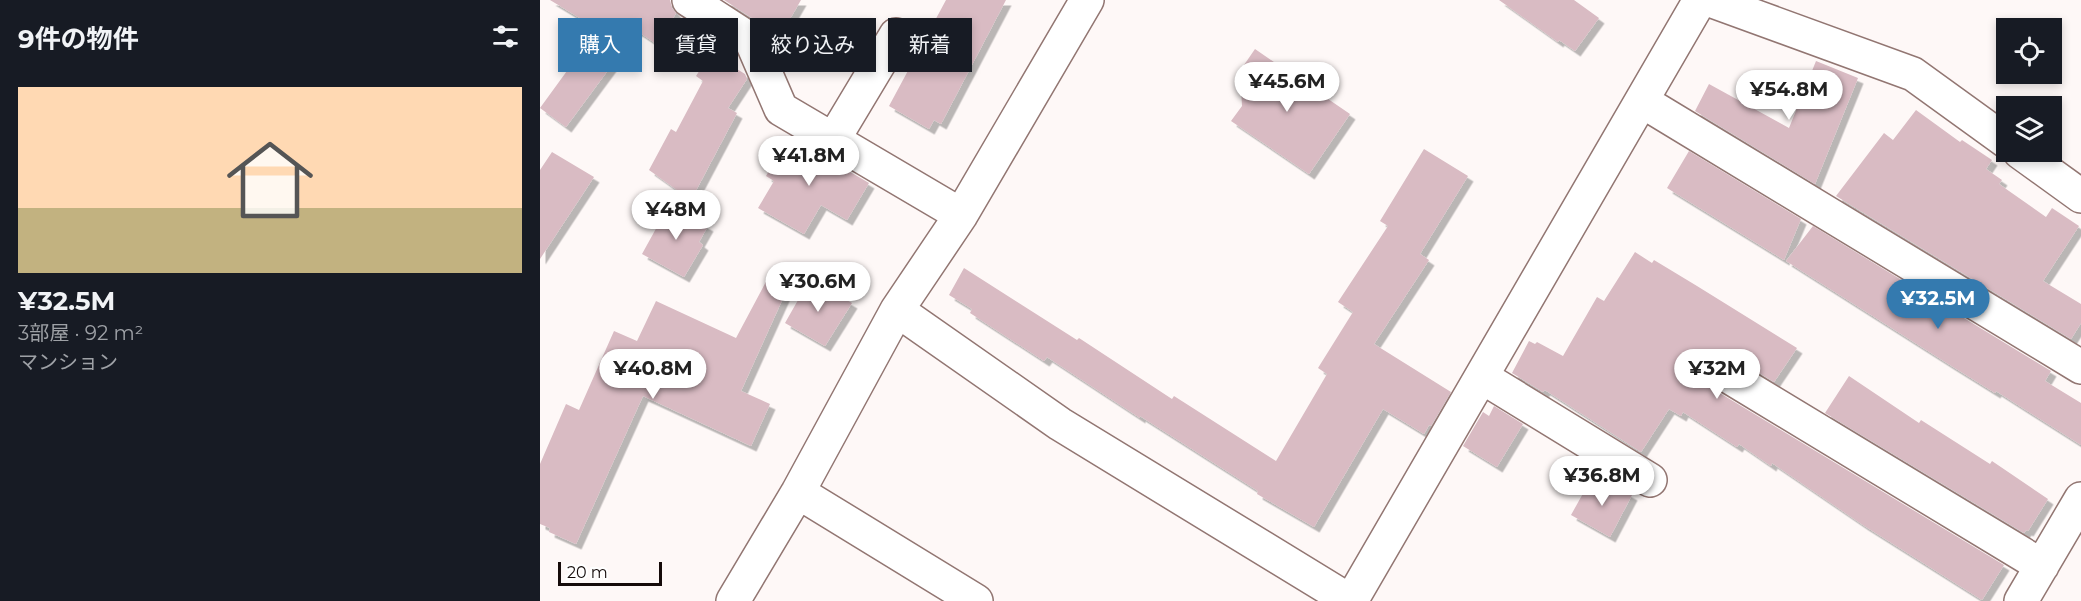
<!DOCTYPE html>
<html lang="ja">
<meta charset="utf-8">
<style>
body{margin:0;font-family:Montserrat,"Noto Sans JP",sans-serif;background:#242831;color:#f1f3f6;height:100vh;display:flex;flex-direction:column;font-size:22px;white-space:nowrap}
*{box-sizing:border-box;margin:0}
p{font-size:20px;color:#9ea1a6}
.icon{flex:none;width:33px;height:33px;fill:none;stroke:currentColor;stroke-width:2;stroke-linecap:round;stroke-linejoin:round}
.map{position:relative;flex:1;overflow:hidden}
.panel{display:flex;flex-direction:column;background:#171b24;width:540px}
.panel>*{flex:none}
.hud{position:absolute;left:18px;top:18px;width:570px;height:54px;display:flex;gap:12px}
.controls{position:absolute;left:1456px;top:18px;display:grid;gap:12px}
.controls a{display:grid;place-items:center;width:66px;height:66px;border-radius:0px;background:#171b24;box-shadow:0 3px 9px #0003;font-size:30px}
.scale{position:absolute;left:18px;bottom:15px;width:104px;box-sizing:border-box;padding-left:6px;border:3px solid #150b0a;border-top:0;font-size:16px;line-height:21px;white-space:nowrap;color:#150b0a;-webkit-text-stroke:4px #fff;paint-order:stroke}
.price{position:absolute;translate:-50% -51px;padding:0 14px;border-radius:21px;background:#fff;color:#222;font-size:20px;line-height:39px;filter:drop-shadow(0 2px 3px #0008)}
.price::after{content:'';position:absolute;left:50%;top:36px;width:18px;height:14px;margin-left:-9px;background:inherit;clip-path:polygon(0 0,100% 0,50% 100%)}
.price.active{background:#347aaf;color:#fff}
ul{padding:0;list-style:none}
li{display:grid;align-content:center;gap:12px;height:318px;padding:0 18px}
li span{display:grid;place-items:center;height:186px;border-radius:0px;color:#555}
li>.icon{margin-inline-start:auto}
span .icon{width:108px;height:108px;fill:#fffc;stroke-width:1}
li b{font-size:26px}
h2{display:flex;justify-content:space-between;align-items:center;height:72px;padding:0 18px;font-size:26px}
.tag{padding:0 21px;border-radius:0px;background:#171b24;box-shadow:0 3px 9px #0003;font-size:21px;line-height:54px}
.tag.active{background:#347aaf;color:#fff}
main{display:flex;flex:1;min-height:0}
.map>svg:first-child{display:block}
.building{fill:#d9bbc3;filter:url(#shadow)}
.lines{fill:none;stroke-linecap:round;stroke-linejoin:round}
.minor-casing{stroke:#927672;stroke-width:36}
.minor{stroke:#fff;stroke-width:33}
</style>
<main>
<section class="panel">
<h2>9件の物件<svg class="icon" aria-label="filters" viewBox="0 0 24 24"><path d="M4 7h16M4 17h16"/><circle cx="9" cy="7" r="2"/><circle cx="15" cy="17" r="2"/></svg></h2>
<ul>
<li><span style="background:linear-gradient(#ffd9b3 65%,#c2b280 0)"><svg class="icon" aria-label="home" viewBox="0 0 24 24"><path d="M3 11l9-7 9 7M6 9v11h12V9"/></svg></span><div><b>¥32.5M</b><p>3部屋 · 92 m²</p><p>マンション</p></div></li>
</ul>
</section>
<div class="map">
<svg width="1541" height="601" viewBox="0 0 1541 601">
<defs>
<filter id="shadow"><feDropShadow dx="5.5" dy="5.5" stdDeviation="0" flood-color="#0004"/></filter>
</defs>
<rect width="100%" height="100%" fill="#fef8f7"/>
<path class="building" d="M10,0H130L132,8L136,13L118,45L97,31L26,127L0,108L32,64L29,62L53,26Z
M184,0H261L240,36Z
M406,0H466L401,124L394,120L389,129L349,106Z
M959,0H1034L1059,18L1035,51L1019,40L1018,42Z
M715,49L810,114L769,174L691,121L702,106L701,87L704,65Z
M171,53L205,74L207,79L188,108L197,113L151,200L109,170L131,129L136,132L163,81L156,76Z
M1276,61L1318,78L1275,184L1155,111L1169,84L1249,128Z
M1376,110L1420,142L1422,140L1452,160L1446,169L1462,180L1459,184L1506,217L1512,208L1539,226L1503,281L1541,304V323L1531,339L1296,196L1344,133L1353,140Z
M249,136L329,183L307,220L281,205L264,234L218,208L234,181L226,176Z
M884,149L928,176L880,254L889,260L834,344L911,392L891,426L889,425L884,434L843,409L774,527L717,494L718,491L600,416V418L507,357L504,361L430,313L432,309L409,295L424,268L537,340L539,338L632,399L634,396L736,461L787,374L778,368L813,312L798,302L848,226L840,221Z
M1149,151L1261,219L1244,260L1127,188Z
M12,152L54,177L0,259V170Z
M129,205L168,226L159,242L163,245L144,277L102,254Z
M1273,226L1511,371L1505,381L1541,403V445L1456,391L1455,393L1410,365L1246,261Z
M1095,252L1112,263L1114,260L1157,286L1257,348L1234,382L1198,360L1188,357L1178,360L1172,367L1169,375L1171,384L1178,392L1464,565L1442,600L1323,525L1232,463L1231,466L1199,444L1197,447L1143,412L1141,416L1129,409L1101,452L1005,390L1003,392L972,373L989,341L995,344L997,342L1023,356L1057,297L1064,301Z
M229,276L249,285L201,391L230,404L211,446L103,396L36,544L9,532L10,528L0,524V464L26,404L39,410L74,331L97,341L116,301L196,338Z
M270,279L312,303L285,346L245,323Z
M1309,376L1379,423L1381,420L1450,464L1452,461L1508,499L1488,531L1486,530L1484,533L1285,413Z
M954,406L983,424L957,467L923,446L943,412L949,416Z
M1050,481L1063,488L1067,481L1092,495L1070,537L1031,515Z"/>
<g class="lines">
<g class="minor-casing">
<path id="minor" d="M149,0L211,40L241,109L421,215
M1170,0L1373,74L1467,142
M1102,101L1541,367
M293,140L356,35
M1480,152L1541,196
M357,310L520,424L810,601
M1188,376L1502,566
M942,377L1110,480
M258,492L436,601
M193,601L258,492L357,310L421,215L547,0
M811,601L1160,0
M1481,601L1541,499"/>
</g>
<use href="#minor" class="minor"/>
</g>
</svg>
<div class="controls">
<a><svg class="icon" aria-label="locate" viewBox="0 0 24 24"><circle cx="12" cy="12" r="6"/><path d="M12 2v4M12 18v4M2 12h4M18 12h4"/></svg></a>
<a><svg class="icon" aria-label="layers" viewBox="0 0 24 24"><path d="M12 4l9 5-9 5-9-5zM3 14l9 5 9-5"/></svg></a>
</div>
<div class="scale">20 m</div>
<b class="price" style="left:747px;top:113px">¥45.6M</b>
<b class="price" style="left:1249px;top:121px">¥54.8M</b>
<b class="price" style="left:269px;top:187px">¥41.8M</b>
<b class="price" style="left:136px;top:241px">¥48M</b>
<b class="price" style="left:278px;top:313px">¥30.6M</b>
<b class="price active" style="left:1398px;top:330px">¥32.5M</b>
<b class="price" style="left:113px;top:400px">¥40.8M</b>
<b class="price" style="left:1177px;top:400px">¥32M</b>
<b class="price" style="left:1062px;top:507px">¥36.8M</b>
<div class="hud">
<a class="tag active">購入</a>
<a class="tag">賃貸</a>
<a class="tag">絞り込み</a>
<a class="tag">新着</a>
</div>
</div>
</main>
